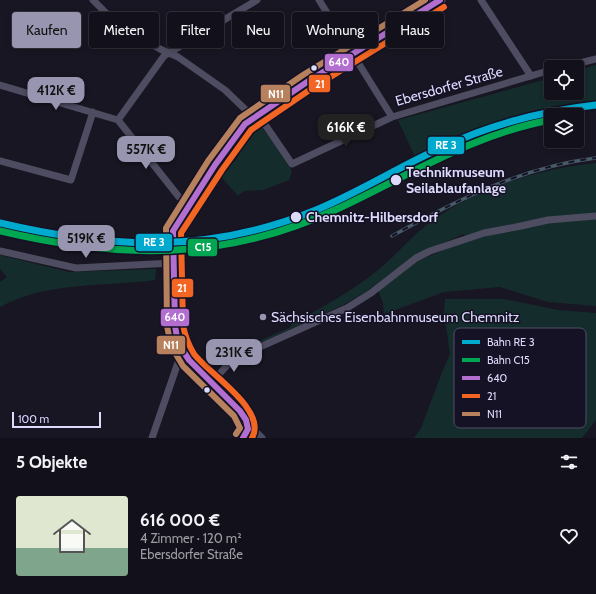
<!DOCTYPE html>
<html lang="de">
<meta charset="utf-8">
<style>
body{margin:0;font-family:Cabin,sans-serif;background:#1b1923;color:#f1f3f6;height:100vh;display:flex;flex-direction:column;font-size:15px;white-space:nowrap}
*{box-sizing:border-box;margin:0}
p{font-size:13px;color:#9c9da2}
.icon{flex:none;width:22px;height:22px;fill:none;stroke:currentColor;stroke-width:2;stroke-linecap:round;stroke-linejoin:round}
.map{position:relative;height:438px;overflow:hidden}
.panel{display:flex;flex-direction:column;background:#12101a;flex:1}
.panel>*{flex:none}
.guide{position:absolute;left:12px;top:12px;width:572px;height:36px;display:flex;gap:8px}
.tools{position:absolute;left:544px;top:60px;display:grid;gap:8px}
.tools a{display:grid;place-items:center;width:40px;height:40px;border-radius:4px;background:#12101a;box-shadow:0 2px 6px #0003,0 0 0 1px #313039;font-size:20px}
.scale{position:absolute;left:12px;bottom:10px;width:89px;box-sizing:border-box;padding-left:4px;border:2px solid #dddafc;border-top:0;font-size:11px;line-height:14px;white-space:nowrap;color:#dddafc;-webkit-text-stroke:3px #151226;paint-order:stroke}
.price{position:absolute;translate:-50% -34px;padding:0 9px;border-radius:8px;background:#9895b0;color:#111;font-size:13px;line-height:26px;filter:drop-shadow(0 1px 2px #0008)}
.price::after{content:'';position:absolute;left:50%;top:24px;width:12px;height:9px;margin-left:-6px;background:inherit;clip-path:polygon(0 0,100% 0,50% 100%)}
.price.current{background:#222;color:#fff}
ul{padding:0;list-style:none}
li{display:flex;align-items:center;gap:12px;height:100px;padding:0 16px}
li span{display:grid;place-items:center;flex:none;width:112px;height:80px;border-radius:4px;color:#555}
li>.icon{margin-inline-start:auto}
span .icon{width:48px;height:48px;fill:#fffc;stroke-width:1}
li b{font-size:17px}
h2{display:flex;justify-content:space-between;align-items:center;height:48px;padding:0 16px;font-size:17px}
.pill{padding:0 14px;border-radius:4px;background:#12101a;box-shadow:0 2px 6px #0003,0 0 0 1px #313039;font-size:14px;line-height:36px}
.pill.current{background:#9895b0;color:#111}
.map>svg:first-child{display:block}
.green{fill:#152c2c}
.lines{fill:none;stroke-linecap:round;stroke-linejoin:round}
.primary-tunnel{stroke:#363343;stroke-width:11;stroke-dasharray:11 5.5;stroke-linecap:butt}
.street{stroke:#4d4c61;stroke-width:7}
.primary{stroke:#544d66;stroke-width:11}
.rail-casing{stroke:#475a68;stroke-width:3.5}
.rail{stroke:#151226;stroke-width:2;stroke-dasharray:6;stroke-linecap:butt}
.bus-1-casing{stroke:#151226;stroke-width:9}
.bus-2-casing{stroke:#151226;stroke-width:9}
.bus-3-casing{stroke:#151226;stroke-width:9}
.bus-1{stroke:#b36fd0;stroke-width:6}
.bus-2{stroke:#f26522;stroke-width:6}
.bus-3{stroke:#b6815c;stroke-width:6}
.rail-1-casing{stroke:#151226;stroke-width:10}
.rail-2-casing{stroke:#151226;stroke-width:10}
.rail-1{stroke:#00a9ce;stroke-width:7}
.rail-2{stroke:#00a651;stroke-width:7}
.bus-dot{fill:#dddafc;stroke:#151226;stroke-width:1.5}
.poi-dot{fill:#9895b0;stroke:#151226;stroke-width:1.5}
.labels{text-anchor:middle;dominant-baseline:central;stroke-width:3;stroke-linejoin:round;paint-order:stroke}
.street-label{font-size:14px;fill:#dddafc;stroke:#151226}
.stop-label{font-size:14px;font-weight:bold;fill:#dddafc;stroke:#151226;text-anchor:start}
.poi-label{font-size:14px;fill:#dddafc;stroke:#151226;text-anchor:start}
.key{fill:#151226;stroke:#514e66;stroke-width:1}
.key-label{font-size:11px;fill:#dddafc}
.line-badge{stroke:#151226;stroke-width:1.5}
.badge-label{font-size:11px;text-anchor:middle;font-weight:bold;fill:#fff}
</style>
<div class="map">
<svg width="596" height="438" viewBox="0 0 596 438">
<rect width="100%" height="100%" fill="#181622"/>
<path class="green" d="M596,65V101L532,112L482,126L415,157L398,120L551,78V93H577V70Z
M261,126L287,160L292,172L289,180L263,190L244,191L238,196L221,177L228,165L235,161L252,132Z
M596,163V306L548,302L500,287L444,292L384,314L383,303L378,290L415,262L466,241L464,234L416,255L367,291L343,305L262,342L261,340L291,327V324C321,308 351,292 378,270C396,255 411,237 429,223C474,189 541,168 596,163Z
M0,255L69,272L156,269L155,280C104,287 47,281 0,307V282L7,277L0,269Z
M445,299H504L558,310L596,313V420L582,438H414L421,428L443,370L450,354L444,313Z"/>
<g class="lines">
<path class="primary-tunnel" d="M173,275L175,309"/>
<path class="street" d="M93,0L109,16L130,32L160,49L178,57L225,90L249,113L264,123L292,164L392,117L551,70
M319,0L392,117
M481,0L531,76
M564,67L596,59
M0,85L118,120L179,197L189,205
M118,120L164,56L257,0
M0,161L71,180L93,112
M0,251L76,268L173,263
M211,383L233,359L347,308L371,293L416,258L430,251L484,233L521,226L548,220L596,216
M248,429L255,431L262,438
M152,438L182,351"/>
<path class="primary" d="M173,275V231L242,126L254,116L307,82L440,0
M175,309L177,339L182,351L240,411L246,420L250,438"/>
<g class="rail-casing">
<path id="rail" d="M392,236C457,200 522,167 596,158"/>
</g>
<use href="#rail" class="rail"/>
<g class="bus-1-casing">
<path id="bus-1" d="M243,438L248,429L246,420L240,411L189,360L178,343L175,326L173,231L215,165L245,124L307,82L440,0"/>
</g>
<g class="bus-2-casing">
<path id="bus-2" d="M252,438C268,410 209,374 194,354C188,344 185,336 183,325L181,233L222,170L251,130L311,89L444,7"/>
</g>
<g class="bus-3-casing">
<path id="bus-3" d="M236,434L240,428L234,416L183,366L171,346L167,326L166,228L208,161L240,118L303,75L425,0"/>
</g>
<use href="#bus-1" class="bus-1"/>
<use href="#bus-2" class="bus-2"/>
<use href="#bus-3" class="bus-3"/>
<g class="rail-1-casing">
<path id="rail-1" d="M0,223C110,249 209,254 316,210C360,192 400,166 443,147C492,124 542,111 596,105"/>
</g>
<g class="rail-2-casing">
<path id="rail-2" d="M0,231C118,259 224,262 337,209C408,176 473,134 551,120"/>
</g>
<use href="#rail-1" class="rail-1"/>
<use href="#rail-2" class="rail-2"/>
</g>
<g class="bus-dot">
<circle cx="314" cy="68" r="3.5"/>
<circle cx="396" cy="180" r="6"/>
<circle cx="296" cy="217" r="6"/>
<circle cx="207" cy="390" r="3.5"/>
</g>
<circle class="poi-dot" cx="263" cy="317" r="4"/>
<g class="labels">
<g class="street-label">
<text transform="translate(449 86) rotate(-16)">Ebersdorfer Straße</text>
</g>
<g class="stop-label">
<text x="406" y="172">Technikmuseum<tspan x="406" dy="16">Seilablaufanlage</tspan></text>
<text x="306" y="217">Chemnitz-Hilbersdorf</text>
</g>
<g class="poi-label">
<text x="271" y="317">Sächsisches Eisenbahnmuseum Chemnitz</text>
</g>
</g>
<rect x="454" y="328" width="132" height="100" rx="6" class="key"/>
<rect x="462" y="340" width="18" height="4" fill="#00a9ce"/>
<rect x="462" y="358" width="18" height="4" fill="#00a651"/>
<rect x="462" y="376" width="18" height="4" fill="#b36fd0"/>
<rect x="462" y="394" width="18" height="4" fill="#f26522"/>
<rect x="462" y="412" width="18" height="4" fill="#b6815c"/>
<g class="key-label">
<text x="487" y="346">Bahn RE 3</text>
<text x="487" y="364">Bahn C15</text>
<text x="487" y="382">640</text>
<text x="487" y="400">21</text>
<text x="487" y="418">N11</text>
</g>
<g class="line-badge">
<rect x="324" y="53" width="30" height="19" rx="4" fill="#b36fd0"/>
<rect x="308" y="74" width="23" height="19" rx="4" fill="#f26522"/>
<rect x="260" y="84" width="31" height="19" rx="4" fill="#b6815c"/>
<rect x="427" y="136" width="38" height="19" rx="4" fill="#00a9ce"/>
<rect x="135" y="233" width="38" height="19" rx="4" fill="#00a9ce"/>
<rect x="187" y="238" width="31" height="19" rx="4" fill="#00a651"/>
<rect x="171" y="278" width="23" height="20" rx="4" fill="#f26522"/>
<rect x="160" y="308" width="30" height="19" rx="4" fill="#b36fd0"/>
<rect x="156" y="335" width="30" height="20" rx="4" fill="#b6815c"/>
</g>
<g class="badge-label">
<text x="339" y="66">640</text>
<text x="320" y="88">21</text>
<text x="276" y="98">N11</text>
<text x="446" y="149">RE 3</text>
<text x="154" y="246">RE 3</text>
<text x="203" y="251">C15</text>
<text x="182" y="292">21</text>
<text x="175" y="321">640</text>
<text x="171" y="349">N11</text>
</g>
</svg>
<div class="tools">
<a><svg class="icon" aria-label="locate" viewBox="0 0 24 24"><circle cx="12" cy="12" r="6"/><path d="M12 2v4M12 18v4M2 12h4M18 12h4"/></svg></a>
<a><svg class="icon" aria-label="layers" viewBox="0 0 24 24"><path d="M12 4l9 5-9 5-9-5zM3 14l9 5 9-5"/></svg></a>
</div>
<div class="scale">100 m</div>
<b class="price" style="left:56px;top:111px">412K €</b>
<b class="price current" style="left:346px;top:148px">616K €</b>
<b class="price" style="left:146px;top:170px">557K €</b>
<b class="price" style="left:86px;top:259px">519K €</b>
<b class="price" style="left:234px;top:373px">231K €</b>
<div class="guide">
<a class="pill current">Kaufen</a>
<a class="pill">Mieten</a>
<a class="pill">Filter</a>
<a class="pill">Neu</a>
<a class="pill">Wohnung</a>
<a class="pill">Haus</a>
</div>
</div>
<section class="panel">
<h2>5 Objekte<svg class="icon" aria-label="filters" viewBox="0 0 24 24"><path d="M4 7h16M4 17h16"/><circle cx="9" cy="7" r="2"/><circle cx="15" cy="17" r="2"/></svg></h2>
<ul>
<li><span style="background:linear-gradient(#dfe7d0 65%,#7fa58c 0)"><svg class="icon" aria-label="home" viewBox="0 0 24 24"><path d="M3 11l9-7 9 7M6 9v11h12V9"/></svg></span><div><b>616 000 €</b><p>4 Zimmer · 120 m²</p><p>Ebersdorfer Straße</p></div><svg class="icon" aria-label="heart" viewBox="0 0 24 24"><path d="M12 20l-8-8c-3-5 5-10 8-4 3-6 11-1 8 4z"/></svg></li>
</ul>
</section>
